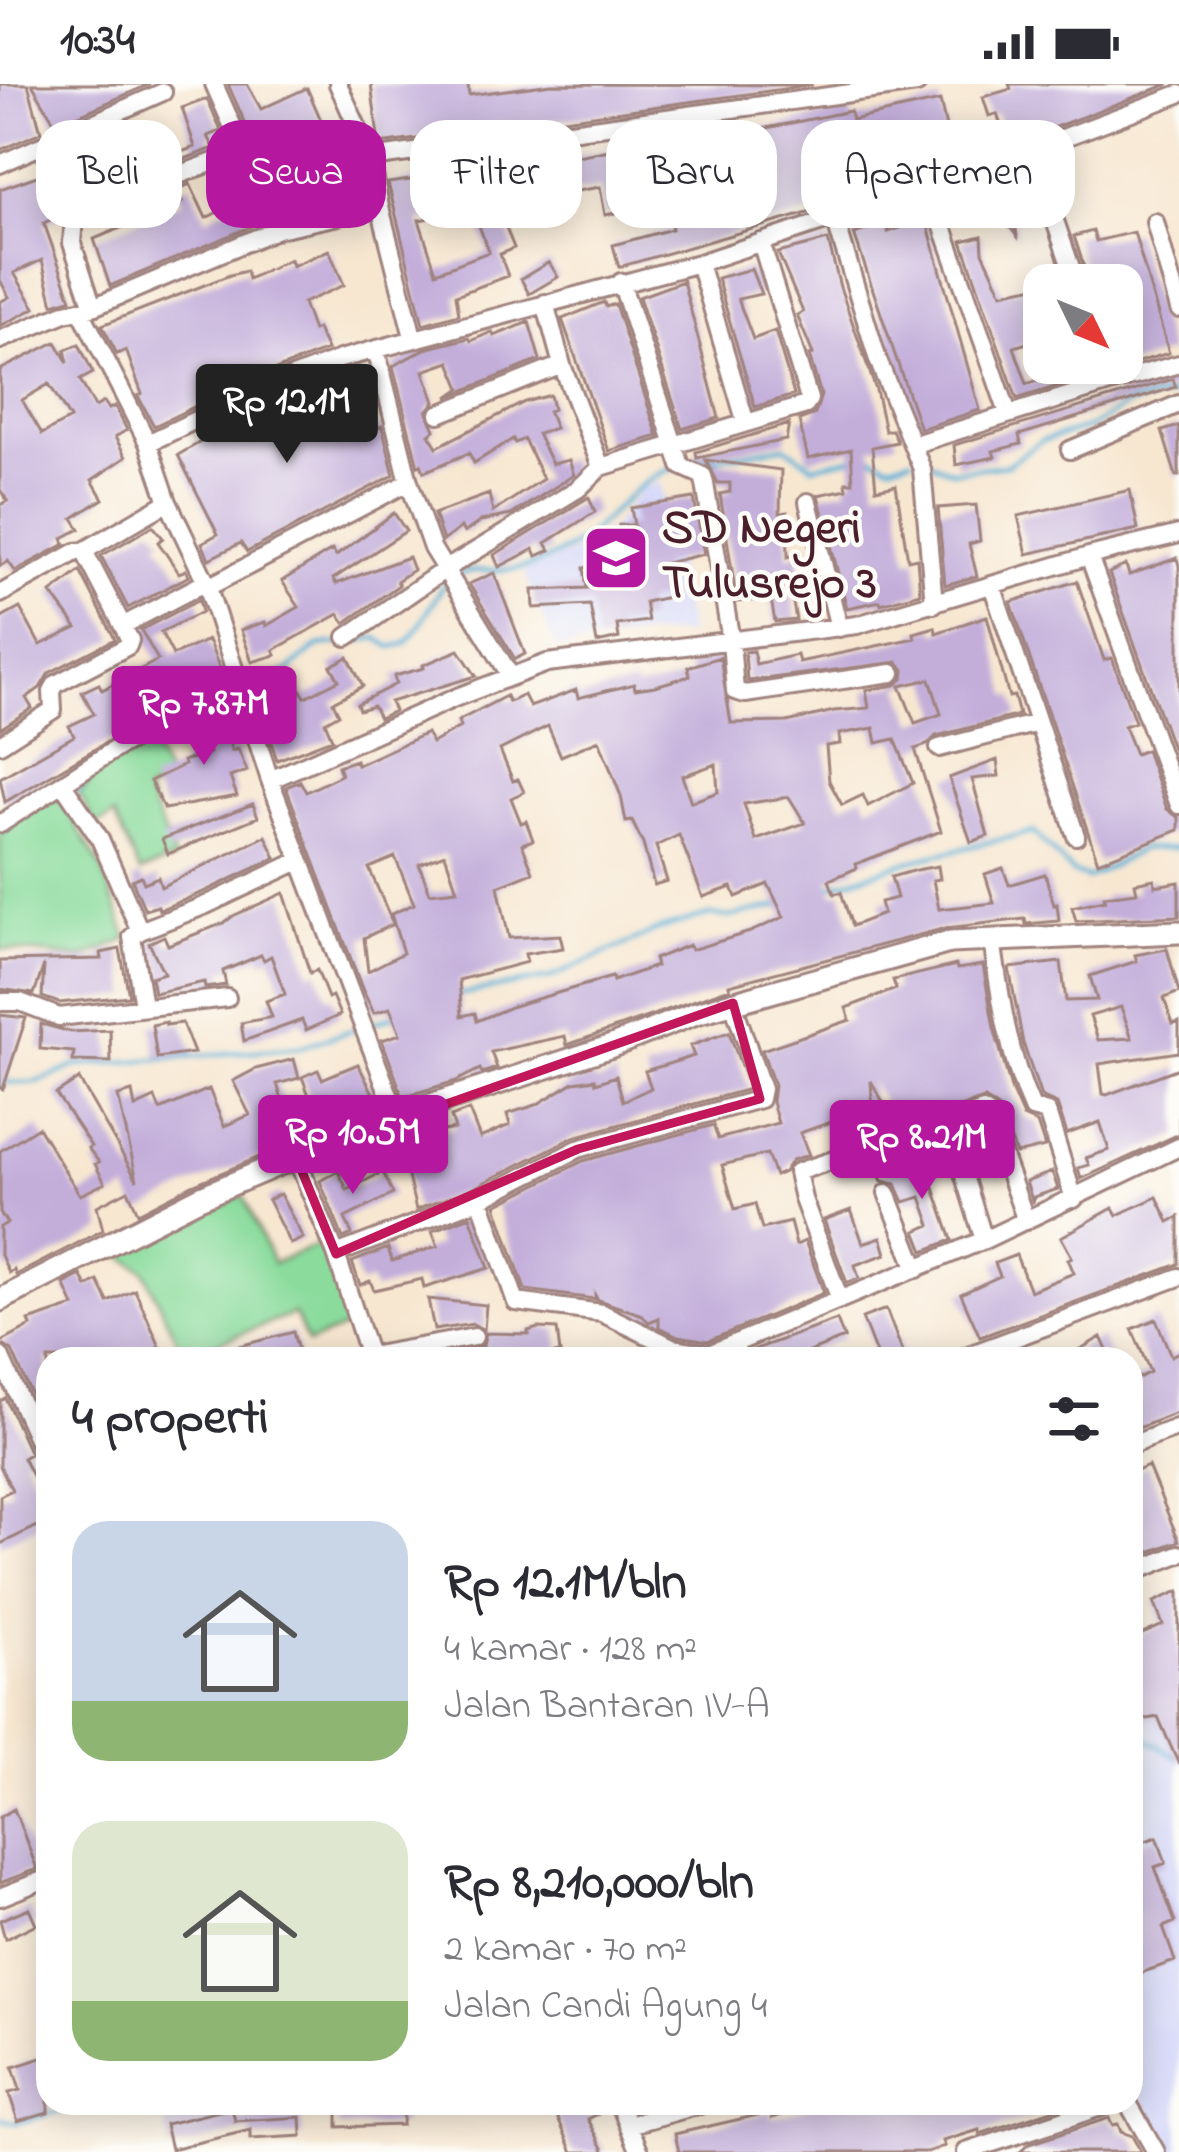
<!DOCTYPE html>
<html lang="id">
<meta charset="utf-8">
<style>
body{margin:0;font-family:"Indie Flower",sans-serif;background:#f2f2f3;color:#2b2b33;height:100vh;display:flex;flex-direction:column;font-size:45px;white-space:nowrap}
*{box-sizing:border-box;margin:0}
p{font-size:39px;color:#7c7c81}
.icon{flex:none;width:66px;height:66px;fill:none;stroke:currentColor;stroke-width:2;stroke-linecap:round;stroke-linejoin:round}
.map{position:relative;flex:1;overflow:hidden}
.drawer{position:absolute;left:36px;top:1263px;width:1107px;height:768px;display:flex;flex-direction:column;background:#fff;border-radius:36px;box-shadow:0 6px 30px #0003}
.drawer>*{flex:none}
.top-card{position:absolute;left:36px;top:36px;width:1107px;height:108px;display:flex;gap:24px}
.needle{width:78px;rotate:133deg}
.buttons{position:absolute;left:1023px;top:180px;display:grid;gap:24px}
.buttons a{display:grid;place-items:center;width:120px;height:120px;border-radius:24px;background:#fff;box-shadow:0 6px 30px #0003;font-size:60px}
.price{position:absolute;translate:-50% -102px;padding:0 27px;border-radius:12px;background:#b5179e;color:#fff;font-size:39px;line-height:78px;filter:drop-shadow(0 3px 6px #0008)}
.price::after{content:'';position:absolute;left:50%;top:72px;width:36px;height:27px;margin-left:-18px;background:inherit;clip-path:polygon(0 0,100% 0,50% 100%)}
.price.selected{background:#222;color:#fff}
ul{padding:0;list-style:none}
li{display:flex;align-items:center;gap:36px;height:300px;padding:0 36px}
li span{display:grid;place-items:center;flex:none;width:336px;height:240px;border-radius:36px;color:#555}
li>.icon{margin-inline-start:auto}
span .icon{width:144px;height:144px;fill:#fffc;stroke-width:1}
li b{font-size:51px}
h2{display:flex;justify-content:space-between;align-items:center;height:144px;padding:0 36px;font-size:51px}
.pill{padding:0 42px;border-radius:36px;background:#fff;box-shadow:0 6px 30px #0003;font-size:42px;line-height:108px}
.pill.selected{background:#b5179e;color:#fff}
.status{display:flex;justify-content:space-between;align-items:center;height:84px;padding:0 60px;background:#fff;direction:ltr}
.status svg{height:33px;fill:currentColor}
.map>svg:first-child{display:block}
.built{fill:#d5d8f9}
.green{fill:#8adb9c;stroke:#6a7d64;stroke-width:3}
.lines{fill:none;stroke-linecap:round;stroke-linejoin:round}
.stream{stroke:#5cb2d8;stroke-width:4.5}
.building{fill:#c3aeda;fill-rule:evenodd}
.minor-casing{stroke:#a0837e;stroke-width:22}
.tertiary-casing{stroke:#a0837e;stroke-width:27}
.minor{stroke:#fff;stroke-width:16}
.tertiary{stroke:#fff;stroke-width:21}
.marked{fill:none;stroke:#c2185b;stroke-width:9;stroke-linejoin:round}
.labels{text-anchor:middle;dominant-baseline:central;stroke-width:9;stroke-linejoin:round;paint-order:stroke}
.poi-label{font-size:48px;font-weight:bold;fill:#4a1f2b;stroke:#fdfcf7;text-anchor:start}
</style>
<div class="status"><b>10:34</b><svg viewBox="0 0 49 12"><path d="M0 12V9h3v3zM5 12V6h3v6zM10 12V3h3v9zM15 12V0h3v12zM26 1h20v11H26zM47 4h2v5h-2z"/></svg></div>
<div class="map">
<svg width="1179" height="2068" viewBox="0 0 1179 2068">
<rect width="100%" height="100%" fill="#fdfcf7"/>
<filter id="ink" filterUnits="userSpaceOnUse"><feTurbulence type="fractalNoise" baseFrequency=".00833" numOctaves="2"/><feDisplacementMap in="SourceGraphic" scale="24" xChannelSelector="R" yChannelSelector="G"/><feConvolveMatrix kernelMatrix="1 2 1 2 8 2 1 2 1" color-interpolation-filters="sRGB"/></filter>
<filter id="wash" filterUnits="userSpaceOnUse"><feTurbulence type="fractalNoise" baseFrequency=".004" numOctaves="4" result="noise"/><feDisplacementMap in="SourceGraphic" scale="48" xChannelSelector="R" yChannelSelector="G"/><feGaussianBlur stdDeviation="2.7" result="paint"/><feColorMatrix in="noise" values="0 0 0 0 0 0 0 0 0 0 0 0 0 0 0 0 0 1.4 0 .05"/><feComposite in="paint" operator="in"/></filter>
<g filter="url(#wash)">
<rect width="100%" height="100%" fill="#f7e7d1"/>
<path class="built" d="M660,397L689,550L646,551L556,565L524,488L583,463L614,442L641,405Z
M1179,1602V2068H1171L1131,1998V1880L1138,1876L1131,1859V1613Z"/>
<path class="green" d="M149,657L170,699L146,708L175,775L140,788L114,732L96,741L79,711L100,686Z
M58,711L101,783L128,855L83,874L0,865V746Z
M243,1111L273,1179L325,1158L355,1240L308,1259L294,1230L178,1273V1259L144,1186L120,1171Z"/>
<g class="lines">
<path class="stream" d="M872,372L890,380L912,374
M930,378L953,387L1007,381L1041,357L1091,343L1127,321L1179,309
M689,379L785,362L813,382L855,373
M354,557L377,554L391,563L405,560C423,545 438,501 452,493C473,482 503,489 525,483C537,480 549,474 560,469C606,447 627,399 676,383
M246,602L287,588L318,562L343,559
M77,710L91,690
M828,803L909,777L1033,748L1073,789L1089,794L1142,765L1179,764
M457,911L550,894L660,845L709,831L729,833L784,821
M367,941L396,931
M0,997C36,1003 43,996 75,982L300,963L356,945
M1131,1645L1179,1675
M0,2035L16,2039L91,2019"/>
</g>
<g id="blocks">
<path class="building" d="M0,0H28L41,48L0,66Z
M32,0H150L56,41Z
M228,0H247L261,25L307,4L324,43L277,64L279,70L275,72L307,126L285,130Z
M371,0H468L469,11L552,0L813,1L379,60Z
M1009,0H1169L1008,61L997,30L989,32L983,13L1011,5Z
M207,15L221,47L208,52L214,64L89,111L76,74L146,41L162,75L195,63L182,24Z
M940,17L954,78L894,91L889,68L861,74L870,109L844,118L833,85L824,88L829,123L619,183L613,161L672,145L667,119L605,131L600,103L497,121L514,164L500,170L508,192L456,211L459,230L423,240L388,99L476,87V91L652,58L654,67L850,27L852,36ZM473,126L489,168L436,188L419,136Z
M51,87L56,104L48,106L60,131L44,139L71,215L53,220L42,176L14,189L35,224L0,242V218L9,213L0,196V105Z
M1006,89L1019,105L1011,112L1017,152L978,104Z
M190,100L206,134L238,118L250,143L110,202L94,155L183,118L176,106Z
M926,135L980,326L920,345L854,150L885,139L888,148Z
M1093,147L1096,157L1134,148L1169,269L1114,285L1112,279H1122V197L1090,201L1074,152Z
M982,152L983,168L1002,209L1044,200V254L1014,263L1027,300L1077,284L1080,295L1017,315L962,157Z
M828,156L840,203L876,306L885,347L892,346L896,355L897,358L872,363L876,405L896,401L908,476L917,474L920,509L881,520L880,517L847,524L818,411L847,405L846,398H853L851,365L808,375L799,336L815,330L821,311L809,271L813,270L797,231L803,228L778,169Z
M329,166L344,201L303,219L313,247L317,245L327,266L250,296L154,342L138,312L142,310L126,266L117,270L102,241L230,191L246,187L248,195L290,175L292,182Z
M549,178L558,193L529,210L521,195Z
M751,185L761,210L738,215L753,255L775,247L794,311L755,323L717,194Z
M683,197L719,334L682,345L639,213Z
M604,218L606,223L615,220L658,352L609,367L562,235Z
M529,238L540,276L448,313L461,304L450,278L424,287L435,318L427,327L435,346L429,350L437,363L525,318L550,311L553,325L548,327L555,344L537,350L552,380L569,376L574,391L511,431L481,437L464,449L461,443L443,457L434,430L489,410L493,428L543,395L524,355L515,359L513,355L474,379L469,369L424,388L421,380L418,382L393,282L425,265L469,254L471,257L492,248L494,252Z
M56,258L68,279L65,266L79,260L93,289L80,296L95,323L104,318L109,325L115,322L127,346L115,353L126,373L92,396L103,415L73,434L80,445L63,454L65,460L15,487L8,477L0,482V421L8,417L0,406V286ZM49,300L70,335L42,350L22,316Z
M360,287L363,295L370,292L374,310L345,322L358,351L382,342L394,391L247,468L241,459L209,475L202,459L218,450L178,371L221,346L224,350L262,333L260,329Z
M1173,295L1176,303L1019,351L1021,360L993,367L995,373L956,381L954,361Z
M789,340L786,356L697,374L696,368Z
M1179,342V392H1176L1162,347Z
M706,376L781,386L780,429L787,428L788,473L799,468L800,491H788L796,536L775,538L771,515L737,518L720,410L730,408V399H718Z
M1130,406L1138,445L1027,470L1018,432Z
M589,413L595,428L546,459L550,466L537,472L534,465L499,483L494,471Z
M694,414L704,470L662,480L668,513L645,518L648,537L617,541L619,554L597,559L590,521L534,524L533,506L587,504L584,484L615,478L619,441H634L631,424Z
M976,421L980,457L969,460L977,492L945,501L938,424Z
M394,429L406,447L333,495L336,500L408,473L413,486L397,497L399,501L345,539L339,530L274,566L276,571L252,578L241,546L265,538L266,542L299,523L282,497L332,466L336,472Z
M153,442L163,454L158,458L179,489L186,486L189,492L128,524L101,472Z
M1177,474L1179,482V683L1109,489L1126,481L1129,491Z
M80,487L115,555L49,589L40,604L26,614L32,624L0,645V535L20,524L40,561L77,544L51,509Z
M494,489L525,570L515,575L469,500Z
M1077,497L1104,576L1112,574L1135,638L1124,642L1135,670L1146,666L1167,725L1179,734V746L1098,778L1011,518Z
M199,516L202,528L161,548L173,571L208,556L222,590L5,718L0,694L74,652L69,642L94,630L82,608L99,600L102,606L158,576L141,546Z
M987,532L1009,613L1014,612L1019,631L936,652L927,661L915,665L941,747L856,780L857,784L829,796L834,810L841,808L852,842L883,830L880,818L897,814L891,793L916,786L938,782L940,795L933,796L939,825L994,819L985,790L1003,784L1009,801L1045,790L1054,821L1057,820L1059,837L1026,840L1025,835L946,844L729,901L730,904L567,961L565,952L491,968L497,984L482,989L480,985L456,997L403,1013L382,956L400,950L390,924L374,929L363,907L286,703L300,697L306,708L341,691L338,682L356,676L357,681L427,649L432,659L460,643L458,637L506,612L509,618L524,611L530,623L576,606L578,614L634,600L635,605L655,602L690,592L688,583L720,573L731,639L787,638L834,627L869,624L866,606L895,601L903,595L904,586L898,578L747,597L745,568L753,567L756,580L797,571L799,578L915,554L914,549L935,543L936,549ZM930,595L941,630L915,639L900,602ZM548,642L561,672L599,656L621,712L626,738L632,737L643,760L654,801L667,797L656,762L679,751L703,813L732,803L736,813L768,800L784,833L750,848L691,866L689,861L654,875L656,882L613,897L612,893L513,922L477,937L475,929L462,932L459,896L527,878L525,870L563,864L560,851L509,854L498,802L533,788L522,760L533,756L526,737L521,739L511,714L524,708L518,695L513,697L500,666ZM874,644L877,659L895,655L913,699L868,722L863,711L842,721L829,697L826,662L840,660L839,650ZM716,680L718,708L691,718L682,692ZM789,713L805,739L756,756L744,720ZM445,770L457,806L430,809L419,780ZM395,773L414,820L391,830L403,869L368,887L364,854L393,840L369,784Z
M459,566L476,592L390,618L394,627L379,634L373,622L359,626L357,620L396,600L394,592L424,584L423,581Z
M348,573L363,602L333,618L339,630L325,638L332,655L277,676L259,622L264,620L259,604L280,598L284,613L300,605L305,613L339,596L331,582Z
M222,621L228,638L231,667L238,665L247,687L230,693L237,712L164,725L150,697L184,681L183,677L209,669L196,635Z
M997,676L999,692L972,695L988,752L971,758L949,694Z
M253,720L258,733L168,770L162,755Z
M266,752L276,774L201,809L159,826L158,822L145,826L132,796L141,792L144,799L158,793L161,803Z
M1154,795L1155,802L1179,798V832L1076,837L1072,823L1105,816L1104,812L1137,808L1135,799Z
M284,809L310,889L317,886L328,914L332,912L340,931L306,946L302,936L244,957L241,939L272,933L266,917L285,910L271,872L264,876L261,871L223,887L226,901L205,904L204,898L154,909L151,893L164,889L149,859L164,852L168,861L224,839L233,832Z
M120,865L129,912L59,919L42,913L44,881L34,910L0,905V877L102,875L101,869Z
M1167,865L1179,908L1164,914L1173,940L1179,938V968L1099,980L1103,1010L1107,1011L1179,984V1050L1081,1095L1078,1084L1089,1081L1086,1074L1109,1066L1100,1038L1067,1050L1057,1020L1041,1013L1023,959L1009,884L1061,878L1066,917L1097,916L1090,892L1137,877L1135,871ZM1121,923L1132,954L1098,956L1090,932Z
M956,881L957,885L983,881L994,944L1012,1008L1023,1033L1037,1039L1045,1063L1016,1070L1000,1026L985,1015L897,1042L871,997L874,1049L853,1056L842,1034L800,1049L809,1071L792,1076L784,1088L775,1092L767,1070L722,1081L735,1125L755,1120L762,1145L790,1138L796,1161L805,1157L824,1209L708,1257L678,1252L659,1243V1234L649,1238L640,1230L598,1216L595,1211V1215L525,1206L496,1121L583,1077L713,1041L718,1055L778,1039L772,1018L774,1001L762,966L850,936L846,924L896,905L893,896Z
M0,931L26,934L3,1005L0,1004Z
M166,938V941L182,939L194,969L157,974L152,941Z
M41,940L71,948L110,946L111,978L73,977L74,968L40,965Z
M729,948L749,1005L574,1053L475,1103L416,1126L404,1076L420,1072L411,1054L427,1046L429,1049L455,1045L451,1033L469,1026L480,1054L510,1041L507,1030L536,1021L574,998L595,995L596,999L616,992L623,1017L651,1004L645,987L694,972L690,962Z
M294,975L299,994L277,1000L290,1040L315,1027L302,993L318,986L322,995L358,980L380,1023L343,1038L341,1033L310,1044L314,1050L192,1101L138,1129L128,1106L97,1122L103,1146L16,1191L14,1186L9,1189L0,1169V1143L7,1139L0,1129V1067L38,1043L80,1111L105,1099L95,1080L99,1078L88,1064L91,1062L56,1010L79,995L137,1096L118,1012L132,1008L135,1023L155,1014L160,1026L209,1005L224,1042L250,1031L233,997L256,985Z
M925,1078L952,1156L924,1167L916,1147L931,1141L921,1113L904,1118L896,1100L882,1097L879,1091Z
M338,1087L347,1106L383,1088L393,1110L345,1134L352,1150L343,1154L320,1097Z
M1052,1088L1058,1105L1034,1113L1033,1119L1026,1098Z
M280,1110L303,1154L290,1160L268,1116Z
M1157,1113L1169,1138L1179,1133V1180L980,1253L961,1210L1000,1192L995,1179L1016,1171L1030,1207L1074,1189L1068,1175L1072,1173L1061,1153L1113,1124L1117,1131Z
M851,1126L863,1159L881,1153L886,1170L855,1181L859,1194L847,1199L824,1136Z
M470,1132L489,1184L424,1204L422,1195L374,1206L370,1197L360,1201L352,1178L388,1164L392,1177L438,1162L432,1147Z
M81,1191L87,1203L98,1197L108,1218L135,1206L160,1263L140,1275H48V1348L12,1267L0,1259L31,1242L29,1237L74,1222L64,1200Z
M428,1215L486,1221L484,1246L473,1240L434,1246Z
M886,1225L899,1259L905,1275H878L862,1234Z
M1156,1235L1171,1272L1179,1268V1328L1131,1347V1298L1150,1288L1132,1245Z
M837,1236L844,1254L792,1275L736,1272Z
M538,1244L557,1245L560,1269L516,1275H456L455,1269L483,1262L486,1249L529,1250L528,1247Z
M293,1248L299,1270L283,1275H212V1269Z
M1101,1253L1111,1275H1058L1084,1263Z
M5,1314L30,1370L23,1374L48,1423V1437L0,1460V1412L12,1406L0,1382V1317Z
M1148,1382L1179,1457L1131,1475V1390Z
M1179,1507V1681L1158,1633L1131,1638V1555L1163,1541L1154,1518Z
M14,1725L37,1785L0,1799V1733Z
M1157,1753L1166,1779L1155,1783L1175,1838L1163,1843L1175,1877L1135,1891L1131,1875V1762Z
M29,1824L36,1840L5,1855L0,1836Z
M48,1972V2028L18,2037L9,2009L20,2006L13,1983Z
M338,2019H403L402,2041L338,2043Z
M551,2019H606L608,2025L588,2035L605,2068H573Z
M823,2019H1073L980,2050L979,2046L943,2057L945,2062L929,2068H679L675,2050L771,2028L772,2034Z
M232,2024L235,2037L301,2033L302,2052L251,2055V2046L171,2065L165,2040Z
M1109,2034L1112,2041L1118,2040L1121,2048L1132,2052L1141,2068H1020L1029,2060Z"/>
</g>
</g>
<g filter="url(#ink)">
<use href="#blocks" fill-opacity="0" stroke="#a0837e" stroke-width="3"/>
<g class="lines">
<g class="minor-casing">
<path id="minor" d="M214,0L278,145
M338,0L371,74L380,123L413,253
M56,58L76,110L72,159L93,223
M1030,64L1077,201
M371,74L917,0
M0,80L163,8
M929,103L1008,329
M77,129L243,67
M835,135L878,276L922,385L934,520
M1155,138L1179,225
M699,179L745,336
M621,198L681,382L703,392L705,400L731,557L735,607L745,610L892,589
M545,219L562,281L601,383
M81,227L148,359L168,418L206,498L270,696L397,1032
M0,256L65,229L93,223L278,145L380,123
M376,265L409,398L432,464L510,591
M1099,279L1106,300L1179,280
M439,330L562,281
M148,359L256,307L340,275L699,179L970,89L1179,10
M915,360L1106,300
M1070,366L1179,320
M808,418L839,544
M84,467L168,418
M1089,472L1179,721
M992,501L1076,752
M208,503L409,398
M0,510L76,468L84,467L130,556L128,562L56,600L52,607L53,626L0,660
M124,541L206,498
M347,553L444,486L578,405L601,383L806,321L809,315L761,158
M939,664L1038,639
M270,696L457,613L547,579L857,541L1089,472L1179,450
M63,700L100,755L140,847L132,853L143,922
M0,740L117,664L236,599
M140,847L206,821L299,777
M992,855C1000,912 1008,971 1032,1024L1047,1028L1074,1115
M0,918H20L59,933L227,914
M296,1073L336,1170L370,1275
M958,1073L984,1156
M887,1109L917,1185
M480,1115L516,1218L602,1229L674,1264L709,1270L984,1156L1179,1063
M336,1170L480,1115L578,1065L760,1015L762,1005L733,919
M840,1216L803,1115L797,1088L983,1027L988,1030L1026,1137
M0,1272L48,1379
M369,1272L474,1253
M958,1275L1179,1193
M1131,1361L1179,1343
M1131,1489L1179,1470
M0,1813L48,1794
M619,2019L640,2068
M1128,2019L1156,2068
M629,2041L707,2019
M966,2068L1113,2019"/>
</g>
<g class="tertiary-casing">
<path id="tertiary" d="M0,1216L199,1114L296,1073L397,1032L612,962L696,929L950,858L1179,848"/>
</g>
<use href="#minor" class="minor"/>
<use href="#tertiary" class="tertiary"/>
</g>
</g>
<path class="marked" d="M733,919L760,1015L578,1065L336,1170L296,1073Z"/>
<defs>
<g id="school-square" transform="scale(3.45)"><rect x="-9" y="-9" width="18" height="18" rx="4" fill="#b5179e" stroke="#fdfcf7"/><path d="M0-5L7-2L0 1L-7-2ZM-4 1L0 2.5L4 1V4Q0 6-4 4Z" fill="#fff"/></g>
</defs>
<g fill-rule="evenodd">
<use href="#school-square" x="616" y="474"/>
</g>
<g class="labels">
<g class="poi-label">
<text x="662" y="446">SD Negeri<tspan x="662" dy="55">Tulusrejo 3</tspan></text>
</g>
</g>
</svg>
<div class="buttons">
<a><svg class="needle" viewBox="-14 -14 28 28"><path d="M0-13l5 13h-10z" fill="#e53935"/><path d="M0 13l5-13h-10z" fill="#7c7c81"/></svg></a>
</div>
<b class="price selected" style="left:287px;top:382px">Rp 12.1M</b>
<b class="price" style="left:204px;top:684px">Rp 7.87M</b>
<b class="price" style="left:353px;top:1113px">Rp 10.5M</b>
<b class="price" style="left:922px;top:1118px">Rp 8.21M</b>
<div class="top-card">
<a class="pill">Beli</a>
<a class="pill selected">Sewa</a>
<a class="pill">Filter</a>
<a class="pill">Baru</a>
<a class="pill">Apartemen</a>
</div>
<section class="drawer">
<h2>4 properti<svg class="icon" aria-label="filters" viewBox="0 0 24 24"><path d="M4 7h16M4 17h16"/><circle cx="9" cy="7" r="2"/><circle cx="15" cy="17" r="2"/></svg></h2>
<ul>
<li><span style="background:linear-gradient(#c9d6e8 75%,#8fb573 0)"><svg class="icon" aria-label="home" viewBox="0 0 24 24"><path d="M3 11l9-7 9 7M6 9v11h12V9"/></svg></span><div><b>Rp 12.1M/bln</b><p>4 kamar · 128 m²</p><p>Jalan Bantaran IV-A</p></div></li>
<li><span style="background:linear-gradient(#dfe7d0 75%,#8fb573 0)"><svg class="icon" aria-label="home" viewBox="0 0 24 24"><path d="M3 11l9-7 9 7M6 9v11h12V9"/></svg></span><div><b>Rp 8,210,000/bln</b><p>2 kamar · 70 m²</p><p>Jalan Candi Agung 4</p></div></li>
</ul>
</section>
</div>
